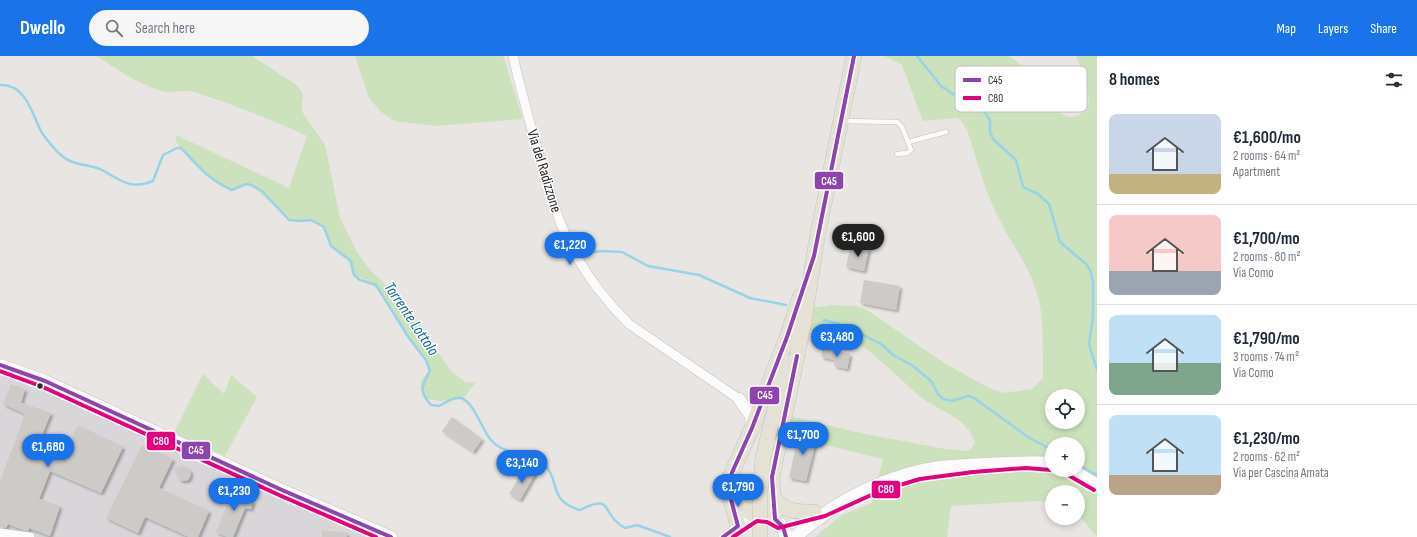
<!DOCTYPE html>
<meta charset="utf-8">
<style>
body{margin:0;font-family:"Sofia Sans Condensed",sans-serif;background:#f6f6f7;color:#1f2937;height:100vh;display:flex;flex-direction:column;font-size:15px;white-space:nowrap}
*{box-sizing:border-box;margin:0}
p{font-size:13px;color:#747a83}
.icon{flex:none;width:22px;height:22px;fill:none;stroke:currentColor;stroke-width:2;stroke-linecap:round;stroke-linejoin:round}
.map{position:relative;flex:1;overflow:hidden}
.side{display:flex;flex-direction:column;background:#fff;width:320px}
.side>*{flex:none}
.tools{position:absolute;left:1045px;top:333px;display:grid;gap:8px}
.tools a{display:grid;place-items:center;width:40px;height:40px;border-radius:50%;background:#fff;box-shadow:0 2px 6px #0003;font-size:20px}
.price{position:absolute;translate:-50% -34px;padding:0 9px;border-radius:14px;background:#1a73e8;color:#fff;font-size:13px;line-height:26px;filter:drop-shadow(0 1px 2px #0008)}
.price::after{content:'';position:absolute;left:50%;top:24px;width:12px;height:9px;margin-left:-6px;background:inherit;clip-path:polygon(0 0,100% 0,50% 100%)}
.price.active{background:#222;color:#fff}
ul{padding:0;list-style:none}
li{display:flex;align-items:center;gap:12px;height:100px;padding:0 12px}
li+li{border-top:1px solid #e0e1e3}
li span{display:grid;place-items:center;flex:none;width:112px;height:80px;border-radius:8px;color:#555}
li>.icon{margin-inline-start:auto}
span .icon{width:48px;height:48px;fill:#fffc;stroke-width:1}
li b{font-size:17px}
h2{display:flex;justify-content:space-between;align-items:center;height:48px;padding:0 12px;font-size:17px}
header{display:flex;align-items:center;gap:24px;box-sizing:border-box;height:56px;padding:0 20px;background:#1a73e8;color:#fff}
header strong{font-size:19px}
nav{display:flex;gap:22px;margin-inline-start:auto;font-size:14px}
.search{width:280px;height:36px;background:#f6f6f7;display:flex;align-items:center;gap:10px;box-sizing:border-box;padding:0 14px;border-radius:22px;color:#747a83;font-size:15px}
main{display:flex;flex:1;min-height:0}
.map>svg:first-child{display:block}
.industrial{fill:#d9d6d9}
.green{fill:#cbe2bc;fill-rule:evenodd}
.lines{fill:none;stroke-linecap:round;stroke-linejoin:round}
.stream{stroke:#98d3e8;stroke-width:2.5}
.building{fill:#cdcbc8;filter:url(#shadow)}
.service-casing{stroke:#c2c1c2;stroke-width:5.5}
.minor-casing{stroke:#c2c1c2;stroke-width:10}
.tertiary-casing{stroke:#c2c1c2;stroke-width:13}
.secondary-casing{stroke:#c2c1c2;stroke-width:14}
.primary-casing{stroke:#c5c3c2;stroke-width:16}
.service{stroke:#fcfbfb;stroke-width:4.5}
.minor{stroke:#fcfbfb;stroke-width:9}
.tertiary{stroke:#fcfbfb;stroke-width:12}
.secondary{stroke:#fcfbfb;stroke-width:13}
.primary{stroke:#e5e2d5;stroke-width:15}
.primary-bridge-casing{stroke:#c5c3c2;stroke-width:16;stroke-linecap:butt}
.primary-bridge{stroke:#e5e2d5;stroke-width:15}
.bus-1-casing{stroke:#fff;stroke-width:7}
.bus-2-casing{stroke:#fff;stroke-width:7}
.bus-1{stroke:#8e44ad;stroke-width:4}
.bus-2{stroke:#e5007d;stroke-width:4}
.bus-dot{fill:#2b2b2b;stroke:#fff;stroke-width:1.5}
.labels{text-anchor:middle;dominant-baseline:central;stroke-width:3;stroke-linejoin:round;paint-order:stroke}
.street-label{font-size:15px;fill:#2b2b2b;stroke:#fff}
.water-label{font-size:16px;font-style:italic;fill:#136a97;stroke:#fff}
.key{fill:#fff;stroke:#bfbfbf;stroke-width:1}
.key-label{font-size:11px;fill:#2b2b2b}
.line-badge{stroke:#fff;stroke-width:1.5}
.badge-label{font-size:11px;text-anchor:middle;font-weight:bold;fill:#fff}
</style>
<header>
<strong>Dwello</strong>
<div class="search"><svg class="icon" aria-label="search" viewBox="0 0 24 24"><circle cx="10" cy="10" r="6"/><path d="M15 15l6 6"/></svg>Search here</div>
<nav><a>Map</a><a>Layers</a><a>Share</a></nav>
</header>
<main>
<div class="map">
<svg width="1097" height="481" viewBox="0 0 1097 481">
<defs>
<filter id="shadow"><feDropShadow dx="2.5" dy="2.5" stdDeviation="1" flood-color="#0004"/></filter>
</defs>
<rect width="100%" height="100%" fill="#e8e5e2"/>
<path class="industrial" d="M0,319L43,332L371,481H0Z"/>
<path class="green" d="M96,0H252L295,28C310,43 298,43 303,57L325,89L340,162L358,198L371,215L408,250L432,288L451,315L465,326L475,327L463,343L440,345L427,343L420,332L421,325L428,315L427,306L417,294L379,235L370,226L352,218L348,204L331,191L325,176L319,167L308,164H298L288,162L251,129C244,128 239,132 233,132C214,133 185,100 176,85V79L289,132L307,80C270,63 232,48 194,36C185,33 176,37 167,36C141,31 118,13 96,0Z
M355,0H503L523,63L436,70L394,65L380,55L369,42Z
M885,0H1009L1035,19L1053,50L1063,59L1069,61L1076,60L1084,56L1089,49L1087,27L1076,0H1097V481L1078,458V436H1052V446L1035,445L951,450L947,481H815L842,459L872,447L883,403L821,388V380L786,369L789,360L865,378L945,393L967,395L972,392L975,387C968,362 941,356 922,342C902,326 863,284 840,277C829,274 817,276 806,276L811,252L832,249L856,250L867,254L944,307L989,332L1003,337L1032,333L1043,322C1042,295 1045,263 1037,237C1029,209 1010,186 998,161C984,133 977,103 967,74L961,64L956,62L923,65L902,9ZM1052,340H1078V366H1052ZM1052,388H1078V414H1052Z
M203,318L224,338L231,319L257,341L225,400L174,377Z"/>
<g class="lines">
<path class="stream" d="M917,0L941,30L962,44L980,50L990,64V76L993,83L1016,104L1023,131L1038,138L1049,148L1060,186L1086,208L1090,214L1093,225V260L1089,288L1097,314
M0,29C27,28 32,59 42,77C47,84 55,94 62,100C73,110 90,108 102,114C122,125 130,134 153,125L163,99L177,92H181C197,109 210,125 232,134L246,128L251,129L262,135L289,164L301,165L311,164L324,171L331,190L351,205L354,219L360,224L376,229L409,282L426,304L430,315C422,330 418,335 431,349L439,350C445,347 454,340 461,342C474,346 482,374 491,384C505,401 532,395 545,409C561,426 547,444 580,454C615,436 600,459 625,472L637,469L670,481
M584,197L603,195L622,196L648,210L699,219L750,242L786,249
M824,264L846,270L881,288L893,299L913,310L931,325L938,338L943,343L952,345L968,340L974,342L1028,381L1052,394
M1078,409L1097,419"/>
</g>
<path class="building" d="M851,188L869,192L864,215L846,211Z
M864,224L900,230L896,254L860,247Z
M823,292L850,298L847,313L834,310L835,304L821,301Z
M11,328L25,333L21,347L51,357L35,396L61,406L78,369L123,391L101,437L50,415L39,443L60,450L50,480L29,472V475L23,474L8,468L6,472L0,471V425L25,358L3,348Z
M452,361L482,383L473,396L442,375Z
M799,375L817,380L806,425L789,422Z
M142,389L173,403L159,432L209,455L198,481H189L145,461L138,477L106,462Z
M184,410L190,414L191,419L188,424L182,425L178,422L174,412Z
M524,412L535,418L520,444L509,438Z
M234,431L251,436L248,443L253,445L251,453L245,452L233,481H227L216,476Z
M322,474L347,477V481H322Z"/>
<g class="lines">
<g class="service-casing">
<path id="service" d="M844,65L897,66L902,71L911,94L907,97L897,98
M908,86L946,76"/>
</g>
<g class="minor-casing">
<path id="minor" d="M513,0C521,36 531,71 541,106C550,137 559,169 575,198C589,223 608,247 629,268L739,343
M0,477L30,481"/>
</g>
<g class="tertiary-casing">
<path id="tertiary" d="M0,309L45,325L282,434L391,481
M739,343L751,360L752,372"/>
</g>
<g class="secondary-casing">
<path id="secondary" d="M1071,414L1097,429
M734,481C739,451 780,452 786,481
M795,481C835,446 883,421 936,412C955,409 975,409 994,408C1013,408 1033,405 1052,408"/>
</g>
<g class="primary-casing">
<path id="primary" d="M730,440L736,447L754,459
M773,441C784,456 797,456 814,456
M775,463L772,421L803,271L817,182L854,0
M738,470L730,440V421L752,372L787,281L800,241"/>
</g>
<use href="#service" class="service"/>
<use href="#minor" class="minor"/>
<use href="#tertiary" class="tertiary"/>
<use href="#secondary" class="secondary"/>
<use href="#primary" class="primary"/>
<g class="primary-bridge-casing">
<path id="primary-bridge" d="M760,481V434L763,402L786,307"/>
</g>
<use href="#primary-bridge" class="primary-bridge"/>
<g class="bus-1-casing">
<path id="bus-1" d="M0,309L45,325L282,434L391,481
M723,481L738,470L730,440V421L752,372L787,281L814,200L854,0
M786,481L783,471L775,463L772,421L797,300"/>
</g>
<g class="bus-2-casing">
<path id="bus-2" d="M0,315L43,331L279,439L376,481
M1068,419L1094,434
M733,481L757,465L767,466L778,472L825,460L880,435L920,423L973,416L1026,412L1051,414"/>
</g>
<use href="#bus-1" class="bus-1"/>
<use href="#bus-2" class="bus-2"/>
</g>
<circle class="bus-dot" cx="40" cy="330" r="3.5"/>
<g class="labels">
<g class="street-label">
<text transform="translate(544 115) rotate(73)">Via del Radizzone</text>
</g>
<g class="water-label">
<text transform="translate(411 263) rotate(56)">Torrente Lottolo</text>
</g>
</g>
<rect x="955" y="10" width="132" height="46" rx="6" class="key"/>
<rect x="963" y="22" width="18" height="4" fill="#8e44ad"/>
<rect x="963" y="40" width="18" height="4" fill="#e5007d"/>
<g class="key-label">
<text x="988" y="28">C45</text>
<text x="988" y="46">C80</text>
</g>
<g class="line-badge">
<rect x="814" y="115" width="30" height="19" rx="4" fill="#8e44ad"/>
<rect x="749" y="330" width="31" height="19" rx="4" fill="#8e44ad"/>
<rect x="146" y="375" width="30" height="20" rx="4" fill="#e5007d"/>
<rect x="181" y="385" width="30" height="19" rx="4" fill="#8e44ad"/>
<rect x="871" y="424" width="30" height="19" rx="4" fill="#e5007d"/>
</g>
<g class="badge-label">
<text x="829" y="129">C45</text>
<text x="765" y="343">C45</text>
<text x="161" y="389">C80</text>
<text x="196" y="398">C45</text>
<text x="886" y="437">C80</text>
</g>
</svg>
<div class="tools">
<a><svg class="icon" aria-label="locate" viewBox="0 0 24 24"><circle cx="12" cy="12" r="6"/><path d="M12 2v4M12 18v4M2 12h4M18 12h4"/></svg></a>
<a>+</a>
<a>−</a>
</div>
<b class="price active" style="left:858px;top:202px">€1,600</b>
<b class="price" style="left:570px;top:210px">€1,220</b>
<b class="price" style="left:837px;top:302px">€3,480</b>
<b class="price" style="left:803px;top:400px">€1,700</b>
<b class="price" style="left:48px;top:412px">€1,680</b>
<b class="price" style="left:522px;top:428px">€3,140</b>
<b class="price" style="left:738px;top:452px">€1,790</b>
<b class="price" style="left:234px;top:456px">€1,230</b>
</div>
<section class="side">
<h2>8 homes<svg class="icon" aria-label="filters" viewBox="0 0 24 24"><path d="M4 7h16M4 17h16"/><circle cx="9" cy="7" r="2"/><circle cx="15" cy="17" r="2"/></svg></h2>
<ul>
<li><span style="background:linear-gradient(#c9d6e8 75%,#c2b280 0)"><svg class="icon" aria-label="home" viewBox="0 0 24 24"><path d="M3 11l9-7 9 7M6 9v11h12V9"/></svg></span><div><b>€1,600/mo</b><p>2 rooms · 64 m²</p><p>Apartment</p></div></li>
<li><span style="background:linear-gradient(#f6c9c9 70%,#9aa5b1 0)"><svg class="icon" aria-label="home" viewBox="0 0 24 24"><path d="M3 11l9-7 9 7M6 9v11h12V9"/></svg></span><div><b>€1,700/mo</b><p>2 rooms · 80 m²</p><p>Via Como</p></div></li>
<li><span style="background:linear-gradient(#bfe0f5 60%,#7fa58c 0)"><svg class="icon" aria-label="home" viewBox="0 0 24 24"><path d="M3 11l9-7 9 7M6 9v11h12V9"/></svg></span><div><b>€1,790/mo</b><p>3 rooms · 74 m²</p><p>Via Como</p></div></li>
<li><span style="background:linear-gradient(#bfe0f5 75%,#b9a48a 0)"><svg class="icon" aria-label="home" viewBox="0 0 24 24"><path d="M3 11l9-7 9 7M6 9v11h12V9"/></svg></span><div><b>€1,230/mo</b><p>2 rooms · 62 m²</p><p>Via per Cascina Amata</p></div></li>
</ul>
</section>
</main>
